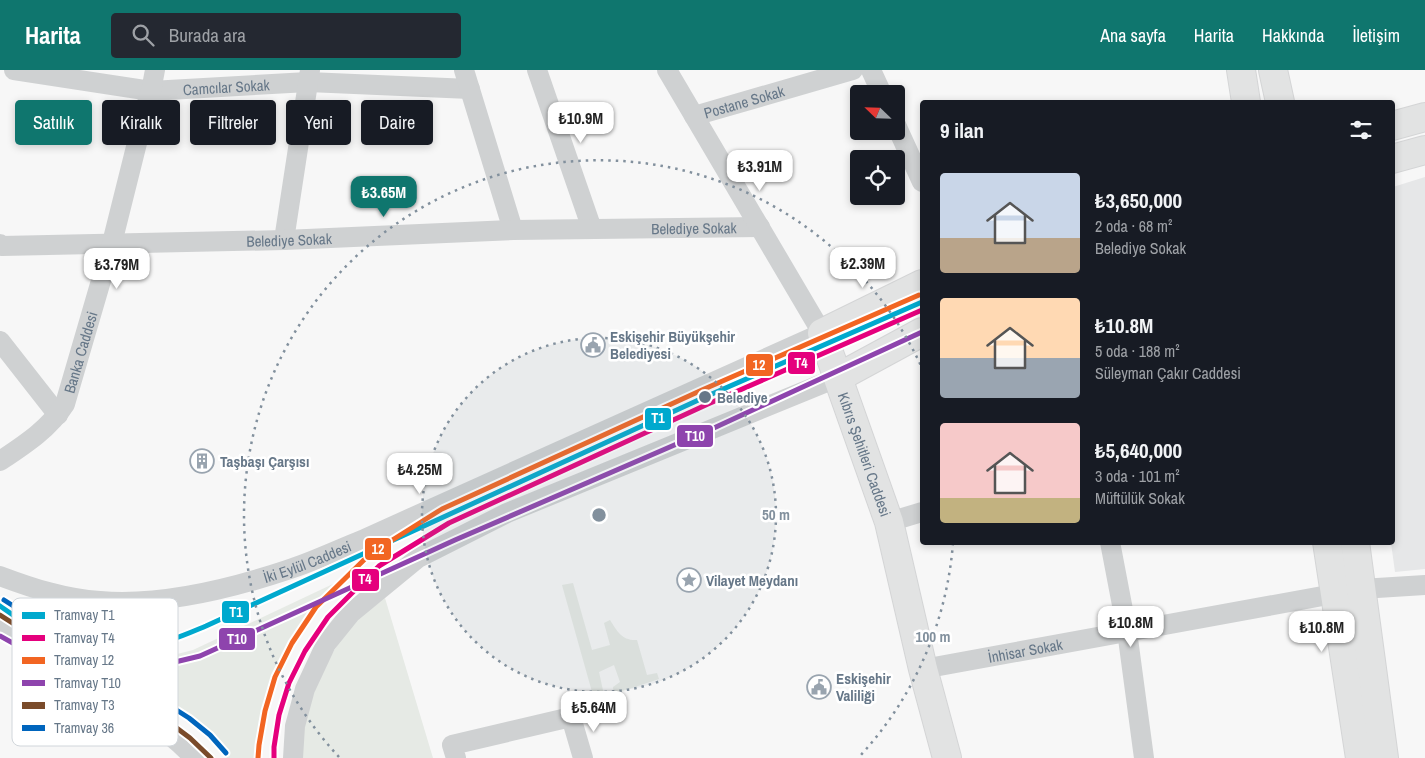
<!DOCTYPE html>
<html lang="tr">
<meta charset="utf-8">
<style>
body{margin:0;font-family:"Archivo Narrow",sans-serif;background:#242831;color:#f1f3f6;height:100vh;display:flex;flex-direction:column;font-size:19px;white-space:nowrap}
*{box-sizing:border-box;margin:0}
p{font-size:16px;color:#9ea1a6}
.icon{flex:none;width:28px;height:28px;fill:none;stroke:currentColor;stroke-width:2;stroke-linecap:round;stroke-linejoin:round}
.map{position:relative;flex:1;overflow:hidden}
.details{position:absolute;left:920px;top:30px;width:475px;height:445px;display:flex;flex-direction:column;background:#171b24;border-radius:5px;box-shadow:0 2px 8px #0003}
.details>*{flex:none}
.guide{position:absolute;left:15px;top:30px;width:475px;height:45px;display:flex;gap:10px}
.needle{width:32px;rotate:293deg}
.tools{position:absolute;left:850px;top:15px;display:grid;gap:10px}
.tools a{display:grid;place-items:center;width:55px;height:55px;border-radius:5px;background:#171b24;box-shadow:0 2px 8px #0003;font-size:25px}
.price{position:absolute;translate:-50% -42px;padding:0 11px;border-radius:10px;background:#fff;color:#222;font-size:16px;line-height:32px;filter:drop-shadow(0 1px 2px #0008)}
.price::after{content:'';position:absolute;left:50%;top:30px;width:15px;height:11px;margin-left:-8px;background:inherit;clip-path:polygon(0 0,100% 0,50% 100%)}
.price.selected{background:#0f766e;color:#fff}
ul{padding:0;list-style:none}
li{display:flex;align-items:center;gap:15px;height:125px;padding:0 20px}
li span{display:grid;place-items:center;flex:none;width:140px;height:100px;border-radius:5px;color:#555}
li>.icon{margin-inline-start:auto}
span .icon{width:60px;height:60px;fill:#fffc;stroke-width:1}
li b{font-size:21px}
h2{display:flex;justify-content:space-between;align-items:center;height:60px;padding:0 20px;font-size:21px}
.pill{padding:0 18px;border-radius:5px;background:#171b24;box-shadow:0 2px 8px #0003;font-size:18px;line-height:45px}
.pill.selected{background:#0f766e;color:#fff}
header{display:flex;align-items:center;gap:30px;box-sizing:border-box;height:70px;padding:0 25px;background:#0f766e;color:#fff}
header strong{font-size:24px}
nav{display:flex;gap:28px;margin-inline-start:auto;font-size:18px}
.search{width:350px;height:45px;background:#242831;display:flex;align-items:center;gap:12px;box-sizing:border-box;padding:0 18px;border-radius:5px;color:#9ea1a6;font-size:19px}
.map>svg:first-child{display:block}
.built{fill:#e6e7e8}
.green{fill:#e6eae5}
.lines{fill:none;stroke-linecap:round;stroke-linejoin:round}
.secondary-casing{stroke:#d4d5d6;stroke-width:30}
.minor{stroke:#cfd1d2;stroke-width:20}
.secondary{stroke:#e2e3e3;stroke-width:28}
.tram-1-casing{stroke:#fff;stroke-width:9}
.tram-2-casing{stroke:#fff;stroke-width:9}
.tram-3-casing{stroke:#fff;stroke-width:9}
.tram-4-casing{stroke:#fff;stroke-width:9}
.tram-5-casing{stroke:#fff;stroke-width:9}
.tram-6-casing{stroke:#fff;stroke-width:9}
.tram-1{stroke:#00a9ce;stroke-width:5}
.tram-2{stroke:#e5007d;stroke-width:5}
.tram-3{stroke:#f26522;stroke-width:5}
.tram-4{stroke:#8e44ad;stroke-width:5}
.tram-5{stroke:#7a4b2a;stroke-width:5}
.tram-6{stroke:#0065bd;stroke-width:5}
.ring{fill:none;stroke:#82909d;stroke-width:2.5;stroke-dasharray:2.5 5}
.stop-dot{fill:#678;stroke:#fff;stroke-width:2}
.labels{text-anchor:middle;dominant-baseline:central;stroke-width:5;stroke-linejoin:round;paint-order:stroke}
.street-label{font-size:15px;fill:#678;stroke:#fff}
.poi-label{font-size:15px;font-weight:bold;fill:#678;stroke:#fff;text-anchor:start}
.stop-label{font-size:15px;font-weight:bold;fill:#678;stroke:#fff;text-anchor:start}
.key{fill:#fff;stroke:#d1d6db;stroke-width:1}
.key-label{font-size:14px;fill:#678}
.centre{fill:#82909d;stroke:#fff;stroke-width:2.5}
.ring-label{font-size:15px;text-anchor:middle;font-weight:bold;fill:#82909d;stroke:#fff;stroke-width:5;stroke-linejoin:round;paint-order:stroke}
.line-badge{stroke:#fff;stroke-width:2}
.badge-label{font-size:14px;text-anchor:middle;font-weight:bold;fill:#fff}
</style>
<header>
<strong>Harita</strong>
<div class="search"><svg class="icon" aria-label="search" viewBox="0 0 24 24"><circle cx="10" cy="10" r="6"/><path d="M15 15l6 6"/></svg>Burada ara</div>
<nav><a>Ana sayfa</a><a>Harita</a><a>Hakkında</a><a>İletişim</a></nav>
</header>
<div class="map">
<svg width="1425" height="688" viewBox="0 0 1425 688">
<rect width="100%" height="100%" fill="#f7f7f7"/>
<path class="built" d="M1425,107V499L1395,502L1391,473L1392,472L1393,117Z"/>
<path class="green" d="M335,513L288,579L268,632L257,678V688H227L208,664L99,590L146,592L193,580Z
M573,513L592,580L610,575L604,553L610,550C617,561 622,571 637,570L647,605L657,603L659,609L614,624L613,617L620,612L614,595L599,602L604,625L594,629L562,515Z
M385,528L433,688H302L301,661L322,599L351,554Z"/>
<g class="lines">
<g class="secondary-casing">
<g id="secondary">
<path d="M1241,0L1246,32"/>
<path d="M1273,0L1280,32"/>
<path d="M1392,56L1425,47"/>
<path d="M1392,89L1425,80"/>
<path id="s7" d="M922,214L822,263L889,452L923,599L947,688"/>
<path d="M839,307L922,262"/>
<path d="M1327,472L1360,688"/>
<path d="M1355,472L1384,688"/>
</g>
</g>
<g class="minor">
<path id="s1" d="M14,0L151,21L308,12L470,19"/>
<path d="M464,0L513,160"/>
<path d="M537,0L592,159"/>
<path d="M871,0L882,24"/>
<path id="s2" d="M694,46L853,0"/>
<path d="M896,55L922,112"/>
<path d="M284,170L310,0"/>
<path id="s3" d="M0,174L2,176L284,170L513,160L760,157"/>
<path d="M0,271L58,345"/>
<path id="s4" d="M0,391C24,375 49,359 65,334L112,173L147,33L151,21L155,0"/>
<path d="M889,452L922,442"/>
<path d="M1110,472L1127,561L1144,688"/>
<path id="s5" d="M0,506C32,518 65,529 100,531C161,536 230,519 287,500C312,492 337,480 362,470L822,263L667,0"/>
<path d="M0,557C27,574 53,593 80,610C119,634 163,653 194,688"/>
<path id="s6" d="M923,599L1361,519L1425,515"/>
<path d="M293,688L295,656L305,619L326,574L351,543L418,488L507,443L839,307"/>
<path d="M456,688L452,675L571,647L583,688"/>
</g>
<use href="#secondary" class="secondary"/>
<g class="tram-1-casing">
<path id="tram-1" d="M0,536C10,543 21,551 32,557C73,577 127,582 170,570C183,566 194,561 206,556L705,327L922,232"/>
</g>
<g class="tram-2-casing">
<path id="tram-2" d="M274,688V677L279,645L289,613L305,581L328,547L379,496L449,453L708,334L922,240"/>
</g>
<g class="tram-3-casing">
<path id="tram-3" d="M258,688L259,675L265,641L275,607L292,573L316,537L370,484L442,439L702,320L919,225"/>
</g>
<g class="tram-4-casing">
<path id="tram-4" d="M0,566L45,591L71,599L90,601L110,602L146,599L200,586L455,470L716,357L922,262"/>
</g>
<g class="tram-5-casing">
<path id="tram-5" d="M0,545L170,653L190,668L211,688"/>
</g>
<g class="tram-6-casing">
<path id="tram-6" d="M4,530L189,648L210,665L226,683"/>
</g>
<use href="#tram-1" class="tram-1"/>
<use href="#tram-2" class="tram-2"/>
<use href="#tram-3" class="tram-3"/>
<use href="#tram-4" class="tram-4"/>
<use href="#tram-5" class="tram-5"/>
<use href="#tram-6" class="tram-6"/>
</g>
<circle cx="599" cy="445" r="177" fill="#82909d" fill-opacity=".12"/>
<g class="ring">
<circle cx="599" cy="445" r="177"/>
<path d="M953 473A355 355 0 0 1 859 687M339 687A355 355 0 1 1 922 298"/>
</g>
<defs>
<g id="civic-ring" transform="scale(1.25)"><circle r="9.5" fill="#fff" stroke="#99a4af" stroke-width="1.5"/><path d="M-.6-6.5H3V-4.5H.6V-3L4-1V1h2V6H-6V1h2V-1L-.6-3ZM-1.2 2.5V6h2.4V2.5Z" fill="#99a4af"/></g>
<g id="building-ring" transform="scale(1.25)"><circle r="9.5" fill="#fff" stroke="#99a4af" stroke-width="1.5"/><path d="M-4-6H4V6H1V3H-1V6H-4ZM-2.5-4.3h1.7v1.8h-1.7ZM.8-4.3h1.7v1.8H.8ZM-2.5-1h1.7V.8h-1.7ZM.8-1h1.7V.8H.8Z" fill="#99a4af"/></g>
<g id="sight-ring" transform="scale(1.25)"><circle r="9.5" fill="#fff" stroke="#99a4af" stroke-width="1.5"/><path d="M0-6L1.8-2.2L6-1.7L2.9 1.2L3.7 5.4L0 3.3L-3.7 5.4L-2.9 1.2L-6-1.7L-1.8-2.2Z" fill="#99a4af"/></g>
</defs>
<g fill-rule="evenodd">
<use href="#civic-ring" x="593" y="275"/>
<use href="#building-ring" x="202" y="391"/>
<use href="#sight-ring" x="689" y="510"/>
<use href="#civic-ring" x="819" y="617"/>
</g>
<circle class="stop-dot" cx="705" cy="327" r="7"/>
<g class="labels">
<g class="street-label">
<text stroke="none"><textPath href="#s1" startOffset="214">Camcılar Sokak</textPath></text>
<text stroke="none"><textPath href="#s2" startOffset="52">Postane Sokak</textPath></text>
<text stroke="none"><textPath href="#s3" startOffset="695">Belediye Sokak</textPath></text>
<text stroke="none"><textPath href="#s3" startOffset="290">Belediye Sokak</textPath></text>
<text stroke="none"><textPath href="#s4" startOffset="141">Banka Caddesi</textPath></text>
<text stroke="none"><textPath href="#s7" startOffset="240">Kıbrıs Şehitleri Caddesi</textPath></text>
<text stroke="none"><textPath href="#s5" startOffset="316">İki Eylül Caddesi</textPath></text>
<text stroke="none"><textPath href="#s6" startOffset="104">İnhisar Sokak</textPath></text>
</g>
<g class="poi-label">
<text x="610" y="266">Eskişehir Büyükşehir<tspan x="610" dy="17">Belediyesi</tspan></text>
<text x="220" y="391">Taşbaşı Çarşısı</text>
<text x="706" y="510">Vilayet Meydanı</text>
<text x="836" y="608">Eskişehir<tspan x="836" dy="17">Valiliği</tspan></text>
</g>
<g class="stop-label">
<text x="717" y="327">Belediye</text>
</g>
</g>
<rect x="12" y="528" width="166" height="148" rx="8" class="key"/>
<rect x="22" y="542" width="23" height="7" fill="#00a9ce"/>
<rect x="22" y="565" width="23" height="6" fill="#e5007d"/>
<rect x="22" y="587" width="23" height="7" fill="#f26522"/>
<rect x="22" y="610" width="23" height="6" fill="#8e44ad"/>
<rect x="22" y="632" width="23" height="7" fill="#7a4b2a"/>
<rect x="22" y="655" width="23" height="6" fill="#0065bd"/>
<g class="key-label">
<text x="54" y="550">Tramvay T1</text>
<text x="54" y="573">Tramvay T4</text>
<text x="54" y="595">Tramvay 12</text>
<text x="54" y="618">Tramvay T10</text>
<text x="54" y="640">Tramvay T3</text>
<text x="54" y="663">Tramvay 36</text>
</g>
<circle cx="599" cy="445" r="8" class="centre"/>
<g class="ring-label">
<text x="776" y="450">50 m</text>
<text x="933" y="572">100 m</text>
</g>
<g class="line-badge">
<rect x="787" y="281" width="29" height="24" rx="5" fill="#e5007d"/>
<rect x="745" y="283" width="29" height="24" rx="5" fill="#f26522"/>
<rect x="644" y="337" width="28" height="24" rx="5" fill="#00a9ce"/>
<rect x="676" y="354" width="38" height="24" rx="5" fill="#8e44ad"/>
<rect x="364" y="467" width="28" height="24" rx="5" fill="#f26522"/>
<rect x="351" y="498" width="29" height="24" rx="5" fill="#e5007d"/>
<rect x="221" y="530" width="29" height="24" rx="5" fill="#00a9ce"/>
<rect x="218" y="557" width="38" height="24" rx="5" fill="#8e44ad"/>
</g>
<g class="badge-label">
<text x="801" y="298">T4</text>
<text x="759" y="300">12</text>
<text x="658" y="353">T1</text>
<text x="695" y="371">T10</text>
<text x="378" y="484">12</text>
<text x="365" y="514">T4</text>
<text x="236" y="547">T1</text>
<text x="237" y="574">T10</text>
</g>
</svg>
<div class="tools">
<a><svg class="needle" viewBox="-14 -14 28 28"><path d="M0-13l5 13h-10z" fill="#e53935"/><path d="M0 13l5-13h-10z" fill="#9ea1a6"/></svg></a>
<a><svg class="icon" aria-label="locate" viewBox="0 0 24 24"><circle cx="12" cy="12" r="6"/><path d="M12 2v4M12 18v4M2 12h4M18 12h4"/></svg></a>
</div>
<b class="price" style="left:581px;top:74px">₺10.9M</b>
<b class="price" style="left:760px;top:122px">₺3.91M</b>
<b class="price selected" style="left:384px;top:148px">₺3.65M</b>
<b class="price" style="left:863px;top:219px">₺2.39M</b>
<b class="price" style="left:117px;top:220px">₺3.79M</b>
<b class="price" style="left:420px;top:425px">₺4.25M</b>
<b class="price" style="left:1131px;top:578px">₺10.8M</b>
<b class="price" style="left:1322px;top:583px">₺10.8M</b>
<b class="price" style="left:594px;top:663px">₺5.64M</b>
<div class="guide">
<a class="pill selected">Satılık</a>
<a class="pill">Kiralık</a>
<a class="pill">Filtreler</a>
<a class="pill">Yeni</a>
<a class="pill">Daire</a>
</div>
<section class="details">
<h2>9 ilan<svg class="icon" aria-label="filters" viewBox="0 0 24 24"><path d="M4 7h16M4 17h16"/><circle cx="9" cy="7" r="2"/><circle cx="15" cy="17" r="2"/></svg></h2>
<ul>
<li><span style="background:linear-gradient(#c9d6e8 65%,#b9a48a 0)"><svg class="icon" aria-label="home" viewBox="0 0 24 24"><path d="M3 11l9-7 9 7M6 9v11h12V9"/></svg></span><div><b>₺3,650,000</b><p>2 oda · 68 m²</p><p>Belediye Sokak</p></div></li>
<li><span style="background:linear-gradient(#ffd9b3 60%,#9aa5b1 0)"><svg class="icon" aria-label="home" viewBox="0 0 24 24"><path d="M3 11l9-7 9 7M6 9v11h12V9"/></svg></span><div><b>₺10.8M</b><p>5 oda · 188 m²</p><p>Süleyman Çakır Caddesi</p></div></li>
<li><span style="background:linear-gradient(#f6c9c9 75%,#c2b280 0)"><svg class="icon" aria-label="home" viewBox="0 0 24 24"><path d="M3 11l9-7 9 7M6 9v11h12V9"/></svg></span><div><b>₺5,640,000</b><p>3 oda · 101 m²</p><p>Müftülük Sokak</p></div></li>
</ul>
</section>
</div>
